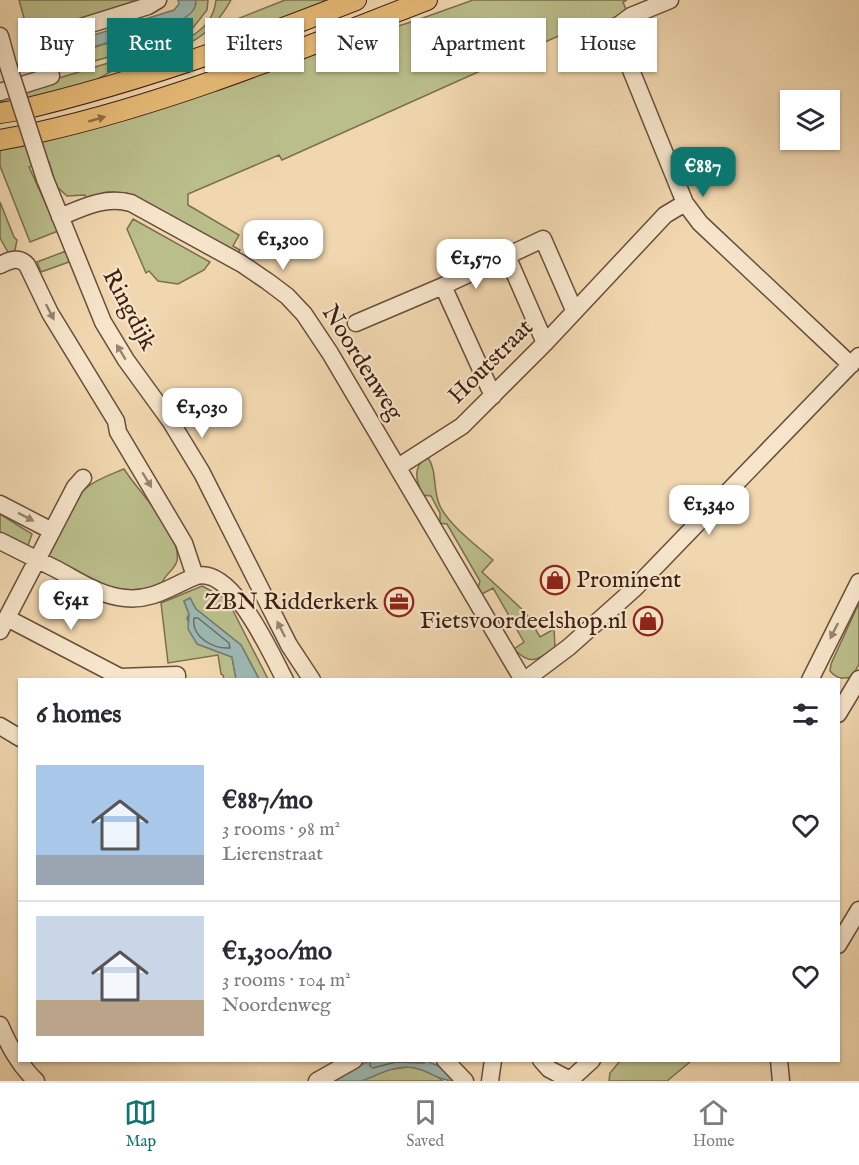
<!DOCTYPE html>
<meta charset="utf-8">
<style>
body{margin:0;font-family:"IM FELL English",serif;background:#f7f7f7;color:#2b2b33;height:100vh;display:flex;flex-direction:column;font-size:22px;white-space:nowrap}
*{box-sizing:border-box;margin:0}
p{font-size:20px;color:#7c7c81}
.icon{flex:none;width:33px;height:33px;fill:none;stroke:currentColor;stroke-width:2;stroke-linecap:round;stroke-linejoin:round}
.map{position:relative;flex:1;overflow:hidden}
.side{position:absolute;left:18px;top:678px;width:822px;height:384px;display:flex;flex-direction:column;background:#fff;border-radius:0px;box-shadow:0 2px 4px #0004}
.side>*{flex:none}
.guide{position:absolute;left:18px;top:18px;width:824px;height:54px;display:flex;gap:12px}
.fabs{position:absolute;left:780px;top:90px;display:grid;gap:12px}
.fabs a{display:grid;place-items:center;width:60px;height:60px;border-radius:0px;background:#fff;box-shadow:0 2px 4px #0004;font-size:30px}
.price{position:absolute;translate:-50% -51px;padding:0 14px;border-radius:12px;background:#fff;color:#222;font-size:20px;line-height:39px;filter:drop-shadow(0 2px 3px #0008)}
.price::after{content:'';position:absolute;left:50%;top:36px;width:18px;height:14px;margin-left:-9px;background:inherit;clip-path:polygon(0 0,100% 0,50% 100%)}
.price.selected{background:#0f766e;color:#fff}
ul{padding:0;list-style:none}
li{display:flex;align-items:center;gap:18px;height:150px;padding:0 18px}
li+li{border-top:2px solid #e1e1e2}
li span{display:grid;place-items:center;flex:none;width:168px;height:120px;border-radius:0px;color:#555}
li>.icon{margin-inline-start:auto}
span .icon{width:72px;height:72px;fill:#fffc;stroke-width:1}
li b{font-size:26px}
h2{display:flex;justify-content:space-between;align-items:center;height:72px;padding:0 18px;font-size:26px}
.pill{padding:0 21px;border-radius:0px;background:#fff;box-shadow:0 2px 4px #0004;font-size:21px;line-height:54px}
.pill.selected{background:#0f766e;color:#fff}
.menu{display:flex;justify-content:space-around;align-items:center;height:84px;border-top:2px solid #e1e1e2;background:#fff;font-size:16px;color:#7c7c81}
.menu a{display:grid;justify-items:center;gap:3px}
.menu .selected{color:#0f766e}
.map>svg:first-child{display:block}
.green{fill:#babe8b;stroke:#7b6f4f;stroke-width:1.5}
.water{fill:#9cb8b3;stroke:#767b73;stroke-width:1.5}
.lines{fill:none;stroke-linecap:round;stroke-linejoin:round}
.shore{stroke:#6c6c63;stroke-width:1.5}
.minor-casing{stroke:#694e3a;stroke-width:19}
.major-casing{stroke:#3c2013;stroke-width:22}
.minor{stroke:#f6e5cb;stroke-width:16}
.major{stroke:#e8bc78;stroke-width:20}
.minor-bridge-casing{stroke:#694e3a;stroke-width:19;stroke-linecap:butt}
.minor-bridge{stroke:#f6e5cb;stroke-width:16}
.oneway{fill:#926e46}
.oneway2{fill:#99826f}
.labels{text-anchor:middle;dominant-baseline:central;stroke-width:4.5;stroke-linejoin:round;paint-order:stroke}
.street-label{font-size:24px;fill:#3c2013;stroke:#f6e5cb}
.poi-label{font-size:24px;fill:#3c2013;stroke:#f6e5cb;text-anchor:end}
</style>
<div class="map">
<svg width="859" height="1081" viewBox="0 0 859 1081">
<rect width="100%" height="100%" fill="#f1d7af"/>
<filter id="stains"><feTurbulence type="fractalNoise" baseFrequency=".00333" numOctaves="4"/><feColorMatrix values="0 0 0 0 .2 0 0 0 0 .09 0 0 0 0 .02 0 0 0 .5 -.17"/></filter>
<radialGradient id="worn" r=".72"><stop offset=".6" stop-color="#630" stop-opacity="0"/><stop offset="1" stop-color="#630" stop-opacity=".3"/></radialGradient>
<path class="green" d="M19,0H143L29,36Z
M195,0H208L207,10L192,29L165,41L59,71L53,60L182,20L196,4Z
M216,0H231C201,54 168,47 118,68C106,73 97,81 85,86C60,97 28,99 0,104V96L187,39C204,29 214,19 216,0Z
M285,0H328L223,40L237,19Z
M473,0H627L623,2L627,12L601,23L599,19L594,20L282,160L279,155L188,194V205L239,235L233,246L240,250L238,254L127,193L107,192L86,198L85,195L67,196L56,186L49,162L29,167L58,231L30,242L0,166V149L85,131L155,110L321,51L420,19Z
M0,202L14,237L17,240L15,250L9,254L0,238Z
M133,219L210,262L204,270L178,284L158,281L149,271L146,273L127,229Z
M66,251L69,262L41,272L37,262Z
M427,456C438,471 432,489 440,506C449,525 477,546 493,560L482,572L526,613L540,637L554,629L555,648C538,660 530,666 514,649L524,642L493,588L482,594L478,588L480,581L447,524L440,523V513L431,496L423,495C415,480 413,467 427,456Z
M124,469C138,492 182,533 177,561C174,571 164,574 162,584L136,592L113,591L46,557C55,538 71,500 86,488C97,479 112,474 124,469Z
M0,514L32,534L27,548L0,536Z
M202,586L227,599L268,679H259L241,645L196,609L190,598L184,601L189,614L187,618L197,644L232,657L236,679H224L223,675L221,674L218,655L168,663L161,603Z
M859,603V664L852,677C842,679 837,679 830,671L831,664Z
M620,1061V1060L691,1061L667,1081H609L610,1073Z
M408,1067C422,1069 432,1072 443,1081H360L381,1071Z"/>
<path class="water" d="M178,0H195C198,9 189,15 182,20L67,55L65,44L174,10L179,4Z
M190,598L196,609L241,645L259,679H236L232,657L197,644L188,629L189,614L184,601Z
M371,1060L427,1061L443,1068L454,1081C436,1081 426,1067 406,1067C389,1067 377,1076 361,1081C352,1081 338,1081 328,1081Z"/>
<g class="lines">
<path class="shore" d="M194,618H198L229,643L230,648C213,649 191,637 194,618Z
M370,1060V1066L373,1068L396,1062L424,1063L427,1060"/>
<g class="minor-casing">
<path id="minor" d="M670,0L631,16L619,25L620,43L685,203L700,223L851,365
M0,36L8,65
M0,92L51,76L44,42L46,38L148,6L158,0
M45,179L103,322L126,360L171,422L202,473L289,645L312,680
M60,217C84,207 105,196 131,203L242,264L267,281L287,296L304,314L330,353L523,680
M507,256L545,343
M0,265C10,260 19,256 27,265L50,313L116,421L118,432L184,543L195,576
M443,286L493,396
M356,323L443,286L543,239L574,310
M398,467L462,426L545,343L665,215L685,203
M0,504L52,531
M0,541C18,550 36,559 54,568C76,579 99,596 125,598C152,601 170,587 194,577C231,562 271,654 285,680
M7,618L120,677L177,675V680
M0,631L75,487L83,478
M525,680L569,647L635,588L859,356
M810,680L859,582
M838,714L859,679
M0,726L20,738
M838,945L859,910
M0,1025C9,1046 19,1065 36,1081
M445,1060L465,1081
M541,1060L549,1069L572,1081
M779,1060L781,1081
M317,1081L354,1060
M490,1081L493,1060
M569,1081L592,1060"/>
</g>
<g class="major-casing">
<path id="major" d="M32,107C143,80 250,42 356,0
M0,113L13,111
M40,132C173,102 300,49 427,0
M0,140L21,136"/>
</g>
<use href="#minor" class="minor"/>
<use href="#major" class="major"/>
<g class="minor-bridge-casing">
<path id="minor-bridge" d="M8,65L45,179"/>
</g>
<use href="#minor-bridge" class="minor-bridge"/>
</g>
<defs><path id="oneway-solid" d="M-6-.8H1V-3.2L6.5 0L1 3.2V.8H-6Z" transform="scale(1.5)"/></defs>
<use class="oneway" href="#oneway-solid" transform="translate(97 119) rotate(-16)"/>
<g class="oneway2">
<use href="#oneway-solid" transform="translate(50 312) rotate(63)"/>
<use href="#oneway-solid" transform="translate(121 352) rotate(-121)"/>
<use href="#oneway-solid" transform="translate(147 480) rotate(59)"/>
<use href="#oneway-solid" transform="translate(26 517) rotate(27)"/>
<use href="#oneway-solid" transform="translate(281 629) rotate(-117)"/>
<use href="#oneway-solid" transform="translate(834 631) rotate(117)"/>
</g>
<defs>
<g id="shop-ring" transform="scale(1.5)"><circle r="9.5" fill="#f6e5cb" stroke="#8f2418" stroke-width="1.5"/><path d="M-5-2.5h2.3a2.7 3.5 0 0 1 5.4 0H5L5.5 6h-11ZM-1.5-2.5h3a1.5 2.3 0 0 0-3 0Z" fill="#8f2418"/></g>
<g id="office-ring" transform="scale(1.5)"><circle r="9.5" fill="#f6e5cb" stroke="#8f2418" stroke-width="1.5"/><path d="M-6-3h4V-5.5h4V-3h4V5H-6ZM-1-4.5V-3h2v-1.5ZM-6 0V1H6V0Z" fill="#8f2418"/></g>
</defs>
<g fill-rule="evenodd">
<use href="#shop-ring" x="555" y="580"/>
<use href="#office-ring" x="399" y="602"/>
<use href="#shop-ring" x="648" y="621"/>
</g>
<g class="labels">
<g class="street-label">
<text transform="translate(129 310) rotate(62)">Ringdijk</text>
<text transform="translate(491 362) rotate(-45)">Houtstraat</text>
<text transform="translate(362 363) rotate(58)">Noordenweg</text>
</g>
<g class="poi-label">
<text x="576" y="580" text-anchor="start">Prominent</text>
<text x="378" y="602">ZBN Ridderkerk</text>
<text x="627" y="621">Fietsvoordeelshop.nl</text>
</g>
</g>
<rect width="100%" height="100%" filter="url(#stains)"/>
<rect width="100%" height="100%" fill="url(#worn)"/>
</svg>
<div class="fabs">
<a><svg class="icon" aria-label="layers" viewBox="0 0 24 24"><path d="M12 4l9 5-9 5-9-5zM3 14l9 5 9-5"/></svg></a>
</div>
<b class="price selected" style="left:703px;top:198px">€887</b>
<b class="price" style="left:283px;top:271px">€1,300</b>
<b class="price" style="left:476px;top:290px">€1,570</b>
<b class="price" style="left:202px;top:439px">€1,030</b>
<b class="price" style="left:709px;top:536px">€1,340</b>
<b class="price" style="left:71px;top:631px">€541</b>
<div class="guide">
<a class="pill">Buy</a>
<a class="pill selected">Rent</a>
<a class="pill">Filters</a>
<a class="pill">New</a>
<a class="pill">Apartment</a>
<a class="pill">House</a>
</div>
<section class="side">
<h2>6 homes<svg class="icon" aria-label="filters" viewBox="0 0 24 24"><path d="M4 7h16M4 17h16"/><circle cx="9" cy="7" r="2"/><circle cx="15" cy="17" r="2"/></svg></h2>
<ul>
<li><span style="background:linear-gradient(#a9c7e8 75%,#9aa5b1 0)"><svg class="icon" aria-label="home" viewBox="0 0 24 24"><path d="M3 11l9-7 9 7M6 9v11h12V9"/></svg></span><div><b>€887/mo</b><p>3 rooms · 98 m²</p><p>Lierenstraat</p></div><svg class="icon" aria-label="heart" viewBox="0 0 24 24"><path d="M12 20l-8-8c-3-5 5-10 8-4 3-6 11-1 8 4z"/></svg></li>
<li><span style="background:linear-gradient(#c9d6e8 70%,#b9a48a 0)"><svg class="icon" aria-label="home" viewBox="0 0 24 24"><path d="M3 11l9-7 9 7M6 9v11h12V9"/></svg></span><div><b>€1,300/mo</b><p>3 rooms · 104 m²</p><p>Noordenweg</p></div><svg class="icon" aria-label="heart" viewBox="0 0 24 24"><path d="M12 20l-8-8c-3-5 5-10 8-4 3-6 11-1 8 4z"/></svg></li>
</ul>
</section>
</div>
<nav class="menu">
<a class="selected"><svg class="icon" aria-label="map" viewBox="0 0 24 24"><path d="M3 6l6-2 6 2 6-2v14l-6 2-6-2-6 2zM9 4v14M15 6v14"/></svg>Map</a>
<a><svg class="icon" aria-label="saved" viewBox="0 0 24 24"><path d="M7 4h10v16l-5-4-5 4z"/></svg>Saved</a>
<a><svg class="icon" aria-label="home" viewBox="0 0 24 24"><path d="M3 11l9-7 9 7M6 9v11h12V9"/></svg>Home</a>
</nav>
